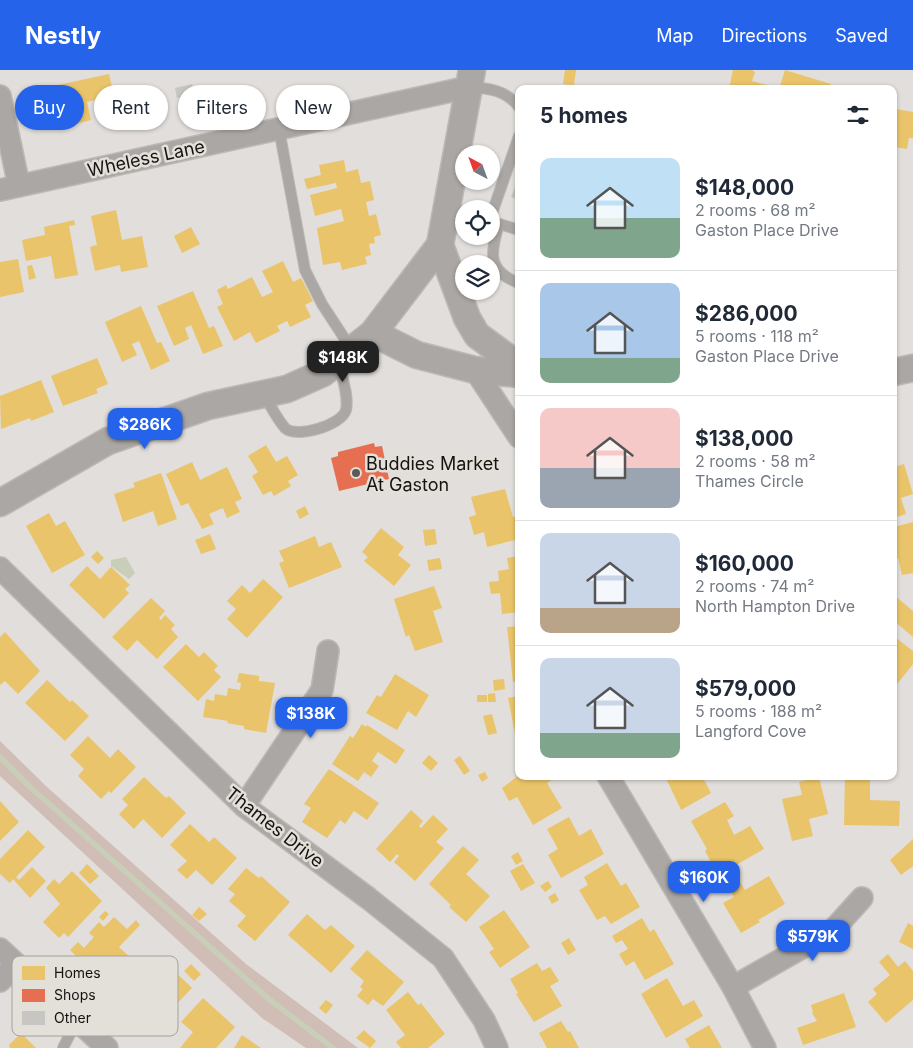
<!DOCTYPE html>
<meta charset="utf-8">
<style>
body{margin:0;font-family:Inter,sans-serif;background:#f2f2f3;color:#1f2937;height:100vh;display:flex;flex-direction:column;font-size:19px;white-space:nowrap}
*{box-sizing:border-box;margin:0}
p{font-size:16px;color:#747a83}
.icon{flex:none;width:28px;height:28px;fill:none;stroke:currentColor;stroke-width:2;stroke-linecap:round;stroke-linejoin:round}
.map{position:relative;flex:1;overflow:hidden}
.side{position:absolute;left:515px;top:15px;width:382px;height:695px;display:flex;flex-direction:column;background:#fff;border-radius:10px;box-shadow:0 1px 4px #0004}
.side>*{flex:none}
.guide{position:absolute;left:15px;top:15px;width:425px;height:45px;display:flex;gap:10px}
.needle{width:32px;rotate:319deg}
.buttons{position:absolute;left:455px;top:75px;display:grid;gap:10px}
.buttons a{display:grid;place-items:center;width:45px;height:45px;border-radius:50%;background:#fff;box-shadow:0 1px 4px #0004;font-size:25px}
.price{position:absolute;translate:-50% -42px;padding:0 11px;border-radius:10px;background:#2563eb;color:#fff;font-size:16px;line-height:32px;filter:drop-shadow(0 1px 2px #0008)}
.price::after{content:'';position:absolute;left:50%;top:30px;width:15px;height:11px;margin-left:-8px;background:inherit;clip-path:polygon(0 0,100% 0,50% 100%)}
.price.active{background:#222;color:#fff}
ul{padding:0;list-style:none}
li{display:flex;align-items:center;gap:15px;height:125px;padding:0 25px}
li+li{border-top:1px solid #e0e1e3}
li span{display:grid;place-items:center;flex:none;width:140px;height:100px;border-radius:10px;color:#555}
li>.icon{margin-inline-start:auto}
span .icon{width:60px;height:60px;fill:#fffc;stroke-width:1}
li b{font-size:21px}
h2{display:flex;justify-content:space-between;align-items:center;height:60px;padding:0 25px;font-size:21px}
.tag{padding:0 18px;border-radius:22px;background:#fff;box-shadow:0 1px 4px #0004;font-size:18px;line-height:45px}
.tag.active{background:#2563eb;color:#fff}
header{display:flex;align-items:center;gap:30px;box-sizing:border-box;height:70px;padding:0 25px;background:#2563eb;color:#fff}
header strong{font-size:24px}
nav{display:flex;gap:28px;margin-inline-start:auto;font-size:18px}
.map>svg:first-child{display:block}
.forest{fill:#d0bdb6}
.water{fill:#c9ceb9}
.homes{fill:#e9c46a}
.shops{fill:#e76f51}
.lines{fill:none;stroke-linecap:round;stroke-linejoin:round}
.stream{stroke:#c9ceb9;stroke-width:5.5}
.building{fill:#c8c6c3}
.service-casing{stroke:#bbb9b7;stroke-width:12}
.minor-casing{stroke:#bbb9b7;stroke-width:24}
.tertiary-casing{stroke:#bbb9b7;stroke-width:29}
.service{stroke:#aba7a4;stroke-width:10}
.minor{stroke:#aba7a4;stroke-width:21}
.tertiary{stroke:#aba7a4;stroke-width:26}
.poi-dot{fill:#5c5a58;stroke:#e3dfd9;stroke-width:2}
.labels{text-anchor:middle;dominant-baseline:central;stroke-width:5;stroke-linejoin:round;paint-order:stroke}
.street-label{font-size:18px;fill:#141311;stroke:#e3dfd9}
.poi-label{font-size:18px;fill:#141311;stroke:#e3dfd9;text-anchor:start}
.key{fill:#e3dfd9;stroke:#a5a29d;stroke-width:1}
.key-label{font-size:14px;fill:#141311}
</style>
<header>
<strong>Nestly</strong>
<nav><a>Map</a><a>Directions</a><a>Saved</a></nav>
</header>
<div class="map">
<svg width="913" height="978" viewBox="0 0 913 978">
<rect width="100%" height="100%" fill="#e1dedb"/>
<path class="forest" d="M0,671L47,717L246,894L358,978H306L262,948L0,706Z"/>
<path class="water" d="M126,487L135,503L129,509L111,496V490Z"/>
<path class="homes" d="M565,0H576L574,15L563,14Z
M733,0H752L755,2L752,11L767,15L766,19H729Z
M785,0L831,14L829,19H779Z
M109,4L114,25L87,32L91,50L61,58L53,30L62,28L58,15Z
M894,32H897L896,39L913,42V68H909L907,79L894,77Z
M344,90L346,102L358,99L361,113L370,111L374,130L366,132L369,146L376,144L381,165L374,167L375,173L369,174L371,185L365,187L367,194L342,200L340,192L323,195L317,158L344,151L341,139L315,146L310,125L337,118L336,113L307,119L304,109L321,105L319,95Z
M116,140L122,170L142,166L148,197L121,202L120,195L95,201L90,177L97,175L91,146Z
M74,150L75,155L69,156L78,205L55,209L51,186L26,191L22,170L45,165L44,157Z
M191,157L200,174L182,183L174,166Z
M18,189L24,222L0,227V192Z
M283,191L293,212L301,208L313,231L305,235L311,247L290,257L287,251L277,256L280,261L256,273L250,262L234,271L217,237L223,234L217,220L226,215L228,219L252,207L262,227L273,222L262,201Z
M32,195L36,208L29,210L27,196Z
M193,221L209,258L214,256L223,276L203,284L191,255L185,258L189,269L174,276L157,236Z
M141,236L157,273L161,272L170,291L151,300L139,271L132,274L137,285L122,292L105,252Z
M97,288L108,314L96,319L98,323L63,336L51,306Z
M41,310L54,342L31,351L30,348L1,359L0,326Z
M266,375L276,392L287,386L298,405L288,411L291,416L274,426L271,421L263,425L252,406L258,402L248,386Z
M192,392L200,410L227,397L242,429L235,432L240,442L227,448L223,438L209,444L214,454L202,459L188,433L181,436L166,404Z
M904,394L913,424L901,428L906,444L894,448V397Z
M161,403L177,449L158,456L153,441L123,452L114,424L135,417L133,413Z
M505,419L513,447L517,446L519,469L487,477L484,462L474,465L469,447L476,445L471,427Z
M305,436L309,444L300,449L296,441Z
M49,443L56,456L65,451L85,485L52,503L26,456Z
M913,452V503L902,505L898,488L894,489V457Z
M381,458L404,477L398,485L411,495L394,516L364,491L368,487L362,482Z
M435,459L437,474L425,476L423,460Z
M210,464L216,479L201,484L195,470Z
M315,466L319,477L331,472L342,497L289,518L279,493L284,491L279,481Z
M97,481L104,488L98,494L91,487Z
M519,486V542L502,544L500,523L491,524L489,512L499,511L498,501L509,499L507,488Z
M440,488L442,499L429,501L427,490Z
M87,496L100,509L111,497L130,515L125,519L129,523L104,549L69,515Z
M263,509L283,527L247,568L227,549L236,539L227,531L242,515L250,523Z
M434,516L442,538L433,541L443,572L415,581L409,565L406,567L394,529Z
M894,525L913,541V567L894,551Z
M151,528L165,541L159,548L161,550L165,545L175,555L171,559L178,567L157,589L137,570L127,581L112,567Z
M519,556V611L513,612L507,557Z
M5,562L40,601L18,624L5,611L0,615V567Z
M895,567L913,581V594L894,618Z
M186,574L199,587L204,582L218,596L214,600L221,607L198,631L163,597Z
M239,603L259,606V611L275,613L266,663L244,659V656L227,653L228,651L203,647L206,629L214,631L215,624L227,626L228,618L240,620L241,613L237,612Z
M395,604L429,625L416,647L408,641L397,660L366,643L377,625L381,627Z
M504,609L505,619L494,621L493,610Z
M47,610L70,632L72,630L89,646L65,671L25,633Z
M495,623L496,632H488V624Z
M477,625H487V632H477Z
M519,626V678H518L508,628Z
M492,644L497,663L488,665L483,646Z
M362,654L366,657L367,655L405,680L396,694L378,682L372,691L379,696L371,707L364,702L358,711L332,694L350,666L353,668Z
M88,666L110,688L118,679L136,697L111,723L109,721L101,729L78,706L84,699L70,685Z
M429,685L438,693L431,701L422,693Z
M460,686L470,701L464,705L454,690Z
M329,699L379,733L367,750L354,741L345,754L340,750L327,768L302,752L311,738L304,734Z
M485,702L488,708L482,712L478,705Z
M519,705L558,706L547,713L562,738L533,755L517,727L509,731L502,718Z
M665,706H702L711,723L681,740Z
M845,706H870V730L900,731L899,756L844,755Z
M144,707L166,728L169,726L186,743L162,768L143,749L134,759L119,744L128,735L122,729Z
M819,707L828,744L809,749L813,766L792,771L782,729L802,725L799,712Z
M0,731L19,752L0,771Z
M725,732L734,746L727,750L734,765L750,756L764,779L722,803L716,794L713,796L705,781L707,779L691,751Z
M411,740L423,751L419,756L421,758L433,745L448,759L436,772L444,778L415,811L394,792L399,786L397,784L390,792L376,779Z
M569,747L579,766L591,759L604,784L561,808L548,785L558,779L547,759Z
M190,754L209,772L214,767L237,788L212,815L196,800L187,809L177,800L187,791L170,775Z
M28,760L45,777L16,807L19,810L32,797L46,811L30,828L13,809L10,813L0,804V789Z
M913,769V796L901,805L890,790Z
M463,776L479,790L466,804L490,826L466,852L449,837L451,835L429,814Z
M518,782L523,791L516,795L511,786Z
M607,793L621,816L626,813L640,837L611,854L605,846L597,850L579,820L588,815L584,807Z
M87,794L99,806L90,814L79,803Z
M523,794L535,813L521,821L510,801Z
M246,798L259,808L261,806L290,832L255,871L237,856L246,846L229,831L235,824L228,819Z
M72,801L102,831L68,867L64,863L59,868L43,852L60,834L46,818L54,809L59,814Z
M769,806L785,834L758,850L760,852L741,863L723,833L734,827L729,818L740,812L745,820Z
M548,811L552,817L545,822L540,816Z
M555,823L559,830L552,834L548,827Z
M199,837L207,844L199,851L192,845Z
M504,840L530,877L500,898L489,882L494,879L479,857Z
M105,841L109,844L103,851L99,847Z
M307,844L325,860L331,855L355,876L331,903L288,865Z
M114,847L127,859L136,850L140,855L119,877L137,894L118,914L101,898L95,905L70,880L78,872L84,878L94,867L89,863L99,852L104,857Z
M642,848L650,862L654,859L674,894L645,910L634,891L626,896L619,884L628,879L622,870L616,873L612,866Z
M908,853L913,856V879L899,872Z
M569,868L576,880L568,885L561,873Z
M367,880L404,912L383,936L373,929L368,935L357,926L363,919L360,917L364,911L350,899Z
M888,884L898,897L905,891L913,901V930L886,953L868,932L877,924L873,919L890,905L879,892Z
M159,886L192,918L166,945L161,940L146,956L130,940L148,921L136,910Z
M537,893L542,901L550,897L559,911L550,916L562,936L534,952L516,924L518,923L510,909Z
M191,894L201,904L194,911L184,901Z
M667,908L683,936L694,930L703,946L666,968L641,924Z
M408,922L418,935L421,933L445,964L428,978H401L396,972L405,965L386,940Z
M844,923L856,957L803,975L797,958L817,951L812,943L813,942L811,935Z
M203,928L235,957L216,978H180L193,962L181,952Z
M326,930L333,935L326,944L319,938Z
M561,951L568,962L570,961L579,978H547L539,963Z
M709,955L722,978H690L685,969Z
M364,960L376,971L370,978L356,968Z
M21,963L36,978H10L9,975Z
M242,965L261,978H234Z"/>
<path class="shops" d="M374,373L375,377L382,376L389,409L339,421L331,388L338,386V382Z"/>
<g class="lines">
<path class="stream" d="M0,687L29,716L270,930L333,978"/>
</g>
<path class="building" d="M192,14L194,25L177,28L175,18Z
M519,107V130L511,127Z"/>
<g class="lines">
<g class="service-casing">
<path id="service" d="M469,17C488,18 506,20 519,37
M279,59L305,200L322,234L352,280
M491,146L519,66
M493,152L519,160
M499,154C491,182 486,201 519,213
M264,325C270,335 277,349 285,358C296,369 342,355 346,340C349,326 342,308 339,294
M63,978L77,950"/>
</g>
<g class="minor-casing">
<path id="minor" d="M0,26L19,116
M0,120L469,17
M475,300L519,367
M0,498L244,736L368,828L443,888L484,950L497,978
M608,706L733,917L765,978
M244,736L322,620L328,581
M0,879L107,978
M0,911L16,894
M733,917L833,860L862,828"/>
</g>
<g class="tertiary-casing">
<path id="tertiary" d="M440,175L467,248L477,265L519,296
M373,263L417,285L475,300L519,304
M894,302L913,298
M0,433L108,371L208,336L287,319L323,303L373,263L440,175L472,0"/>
</g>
<use href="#service" class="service"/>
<use href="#minor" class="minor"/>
<use href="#tertiary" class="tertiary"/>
</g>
<circle class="poi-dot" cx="356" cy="403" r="5"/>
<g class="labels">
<g class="street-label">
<text transform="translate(146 88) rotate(-12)">Wheless Lane</text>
<text transform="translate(275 757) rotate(38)">Thames Drive</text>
</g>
<g class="poi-label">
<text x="366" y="393">Buddies Market<tspan x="366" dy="21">At Gaston</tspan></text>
</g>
</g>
<rect x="12" y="886" width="166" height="80" rx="8" class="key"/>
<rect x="22" y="896" width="23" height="14" fill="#e9c46a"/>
<rect x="22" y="919" width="23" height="13" fill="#e76f51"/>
<rect x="22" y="941" width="23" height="14" fill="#c8c6c3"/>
<g class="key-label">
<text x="54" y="908">Homes</text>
<text x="54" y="930">Shops</text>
<text x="54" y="953">Other</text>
</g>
</svg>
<div class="buttons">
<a><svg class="needle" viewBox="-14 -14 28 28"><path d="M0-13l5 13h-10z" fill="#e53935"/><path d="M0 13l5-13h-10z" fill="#747a83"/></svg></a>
<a><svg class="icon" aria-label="locate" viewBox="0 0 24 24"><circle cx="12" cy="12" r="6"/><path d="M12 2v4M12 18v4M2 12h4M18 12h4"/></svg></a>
<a><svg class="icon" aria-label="layers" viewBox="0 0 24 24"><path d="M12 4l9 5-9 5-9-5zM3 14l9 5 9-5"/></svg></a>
</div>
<b class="price active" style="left:343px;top:313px">$148K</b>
<b class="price" style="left:145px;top:380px">$286K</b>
<b class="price" style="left:311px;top:669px">$138K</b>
<b class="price" style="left:704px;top:833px">$160K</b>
<b class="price" style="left:813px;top:892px">$579K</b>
<div class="guide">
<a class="tag active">Buy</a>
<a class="tag">Rent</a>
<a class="tag">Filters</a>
<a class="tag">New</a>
</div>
<section class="side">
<h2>5 homes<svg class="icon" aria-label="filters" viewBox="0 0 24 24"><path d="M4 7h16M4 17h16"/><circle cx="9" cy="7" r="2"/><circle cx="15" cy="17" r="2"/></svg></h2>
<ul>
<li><span style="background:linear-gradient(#bfe0f5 60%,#7fa58c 0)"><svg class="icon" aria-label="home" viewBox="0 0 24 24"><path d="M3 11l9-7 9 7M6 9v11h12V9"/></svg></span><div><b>$148,000</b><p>2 rooms · 68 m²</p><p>Gaston Place Drive</p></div></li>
<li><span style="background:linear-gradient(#a9c7e8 75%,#7fa58c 0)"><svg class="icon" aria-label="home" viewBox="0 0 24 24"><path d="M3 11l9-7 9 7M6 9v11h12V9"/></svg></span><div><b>$286,000</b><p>5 rooms · 118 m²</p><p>Gaston Place Drive</p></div></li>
<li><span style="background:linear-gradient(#f6c9c9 60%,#9aa5b1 0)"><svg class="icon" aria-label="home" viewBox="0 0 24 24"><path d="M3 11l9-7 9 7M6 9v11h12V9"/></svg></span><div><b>$138,000</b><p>2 rooms · 58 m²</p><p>Thames Circle</p></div></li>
<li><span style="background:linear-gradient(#c9d6e8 75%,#b9a48a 0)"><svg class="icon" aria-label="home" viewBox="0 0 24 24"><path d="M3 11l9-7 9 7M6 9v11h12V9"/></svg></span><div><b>$160,000</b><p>2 rooms · 74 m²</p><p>North Hampton Drive</p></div></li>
<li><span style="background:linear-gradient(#c9d6e8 75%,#7fa58c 0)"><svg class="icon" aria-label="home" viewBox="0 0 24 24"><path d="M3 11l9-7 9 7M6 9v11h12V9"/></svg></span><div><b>$579,000</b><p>5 rooms · 188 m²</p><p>Langford Cove</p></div></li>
</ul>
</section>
</div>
